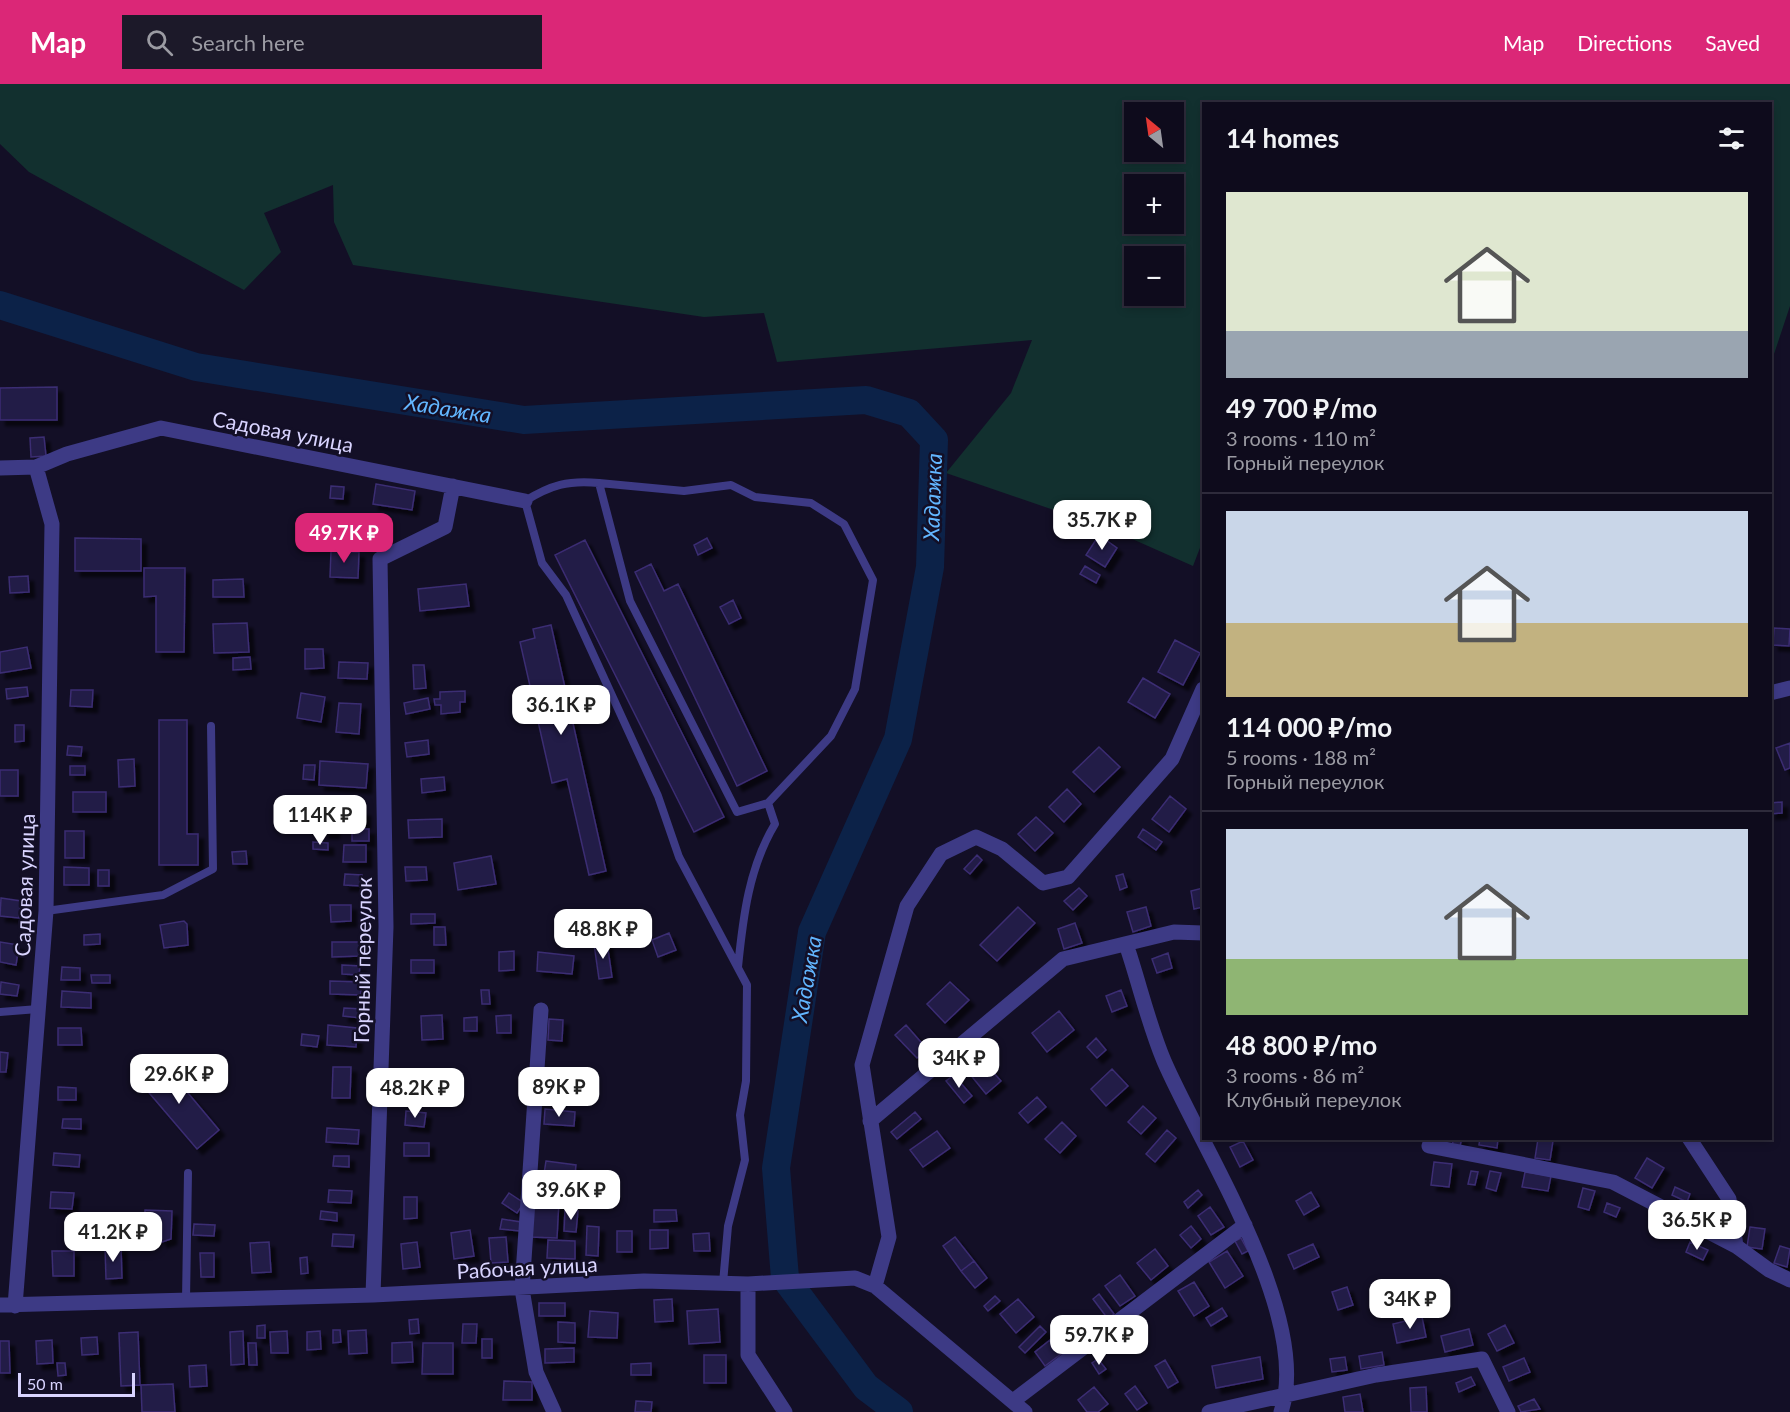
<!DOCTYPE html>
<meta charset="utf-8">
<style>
body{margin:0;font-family:Lato,sans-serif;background:#1c1929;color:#f1f3f6;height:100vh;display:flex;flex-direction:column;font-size:22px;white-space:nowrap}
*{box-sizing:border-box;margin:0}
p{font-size:20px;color:#9b9ba3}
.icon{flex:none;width:33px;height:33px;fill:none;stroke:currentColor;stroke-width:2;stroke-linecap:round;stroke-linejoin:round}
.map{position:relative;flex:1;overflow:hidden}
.drawer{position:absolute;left:1202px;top:18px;width:570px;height:1038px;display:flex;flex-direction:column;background:#0e0b1c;border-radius:0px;box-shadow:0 3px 9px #0003,0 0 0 2px #2e2b3b}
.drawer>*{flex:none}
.needle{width:39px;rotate:331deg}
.tools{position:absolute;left:1124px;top:18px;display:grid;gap:12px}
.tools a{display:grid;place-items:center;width:60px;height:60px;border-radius:0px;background:#0e0b1c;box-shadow:0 3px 9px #0003,0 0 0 2px #2e2b3b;font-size:30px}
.scale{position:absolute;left:18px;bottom:15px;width:117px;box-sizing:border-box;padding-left:6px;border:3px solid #d9d4ff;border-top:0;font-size:16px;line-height:21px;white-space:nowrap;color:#d9d4ff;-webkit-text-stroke:4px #130f26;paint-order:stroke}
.price{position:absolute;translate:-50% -51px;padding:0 14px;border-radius:12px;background:#fff;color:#222;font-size:20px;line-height:39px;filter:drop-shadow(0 2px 3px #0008)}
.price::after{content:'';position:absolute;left:50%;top:36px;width:18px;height:14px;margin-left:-9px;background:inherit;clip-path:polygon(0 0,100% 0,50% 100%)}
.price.on{background:#db2777;color:#fff}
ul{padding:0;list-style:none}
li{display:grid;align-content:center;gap:12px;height:318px;padding:0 24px}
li+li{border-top:2px solid #2e2b3b}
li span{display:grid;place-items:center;height:186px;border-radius:0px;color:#555}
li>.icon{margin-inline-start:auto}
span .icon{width:108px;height:108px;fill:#fffc;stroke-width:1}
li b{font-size:26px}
h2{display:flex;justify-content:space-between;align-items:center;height:72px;padding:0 24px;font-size:26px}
header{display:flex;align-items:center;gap:36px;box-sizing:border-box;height:84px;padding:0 30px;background:#db2777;color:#fff}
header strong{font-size:28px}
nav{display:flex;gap:33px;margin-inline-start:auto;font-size:21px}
.search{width:420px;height:54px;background:#1c1929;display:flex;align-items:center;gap:15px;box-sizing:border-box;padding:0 21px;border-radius:0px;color:#9b9ba3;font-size:22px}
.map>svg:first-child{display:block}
.green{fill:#12302f;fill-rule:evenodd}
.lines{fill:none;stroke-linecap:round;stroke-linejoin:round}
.river{stroke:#0c2248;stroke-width:28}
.building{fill:#241b47;stroke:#3b2d73;stroke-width:1.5;filter:url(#shadow)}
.service{stroke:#3d3a85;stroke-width:8}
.minor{stroke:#3d3a85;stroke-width:15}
.labels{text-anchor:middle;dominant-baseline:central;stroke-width:5;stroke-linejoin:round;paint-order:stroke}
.street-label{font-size:21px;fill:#d9d4ff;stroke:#130f26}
.water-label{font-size:22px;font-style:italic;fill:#62b6ff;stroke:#130f26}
</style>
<header>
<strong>Map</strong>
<div class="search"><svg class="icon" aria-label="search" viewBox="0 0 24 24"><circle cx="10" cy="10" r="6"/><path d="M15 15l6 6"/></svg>Search here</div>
<nav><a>Map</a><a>Directions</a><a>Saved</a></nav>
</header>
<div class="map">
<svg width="1790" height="1328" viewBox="0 0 1790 1328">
<defs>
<filter id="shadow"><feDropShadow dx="5.5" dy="5.5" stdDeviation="1.5" flood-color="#0009"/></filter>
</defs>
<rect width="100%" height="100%" fill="#130f26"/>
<path class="green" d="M0,0H1790V222L1770,282V20H1203V456L1193,482L1112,446L946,389L1011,309L1032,256L777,278L764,229L704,233L353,181L334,138L333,101L264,129L281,168L244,206L29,88L0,60ZM1134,28H1173V68H1134ZM1134,100H1173V140H1134ZM1134,172H1173V212H1134Z"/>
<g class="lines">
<path class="river" d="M0,221L196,283L524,336L866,316L909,329L934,356L930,483L898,655L812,848L776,1084L785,1194L866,1303L899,1328"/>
</g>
<path class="building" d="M57,303V336H0V304Z
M44,353L46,372L31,373L30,354Z
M376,400L415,407L412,426L373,420Z
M331,402L344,403L343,415L330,414Z
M1099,451L1117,464L1105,483L1086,471Z
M75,454L141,455V487H75Z
M707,454L712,464L698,471L694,461Z
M585,456L724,733L694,748L555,471Z
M331,467L359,468L358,494L330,493Z
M651,480L664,507L678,500L767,687L737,702L635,488Z
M1085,482L1100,491L1096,499L1080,490Z
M144,484H185L184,568H156V512L144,513Z
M28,492L29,508L10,509L9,493Z
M243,495L244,513H213V496Z
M466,500L469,522L420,527L418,505Z
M733,516L741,534L729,540L720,523Z
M247,539L249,568L214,569L213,540Z
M551,541L606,787L589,791L567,695L552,699L520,558L535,554L533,545Z
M1774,544L1790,545L1789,562L1773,561Z
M1175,556L1200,569L1183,601L1158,588Z
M27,563L31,584L0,589V568Z
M305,565H323L324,584L305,585Z
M250,573L251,585L233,586V574Z
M339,578L368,579L367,595L338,594Z
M413,581H424L426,604L414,605Z
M1143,594L1170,610L1155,634L1128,618Z
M27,603L28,612L7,615L6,605Z
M71,606H93L92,623L70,622Z
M465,607V618H460V628L441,630V621H435L434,615H440V608Z
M301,609L325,613L321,638L297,634Z
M428,614L430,625L406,630L404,619Z
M339,619L361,620L359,650L336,648Z
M159,636H187V750H198V781H159Z
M15,641H24V657L15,658Z
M428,656L429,670L407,673L405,659Z
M1790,659V684L1785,686L1776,664Z
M68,662L82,663L81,672L67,671Z
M1099,663L1120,683L1094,708L1073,688Z
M134,675L135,702L119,703L118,676Z
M320,677L368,680L366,704L319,701Z
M304,681H315L314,696L303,695Z
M70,682H85V691H70Z
M0,686H18V712H0Z
M444,693L445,706L422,709L421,695Z
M1067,705L1081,720L1064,738L1049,723Z
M73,708H106V728H73Z
M1170,712L1186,725L1169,748L1152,735Z
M1782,718V729L1770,730V719Z
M346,726L365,727V739H346Z
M1036,733L1053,749L1035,767L1018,750Z
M442,735V753L409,754L408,736Z
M323,741L334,742V749H323Z
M352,745H369V757H352Z
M1143,745L1162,758L1156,766L1138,753Z
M65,747H84V774H65Z
M313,758L328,759V766L313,765Z
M344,761H366V778H343Z
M246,767L247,780H233L232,768Z
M977,771L982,776L970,790L964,785Z
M491,772L496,800L458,806L454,779Z
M64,783L89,784V801H64Z
M405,783H426L427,796L406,797Z
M98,786H109V802H98Z
M345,790L362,791L361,802L344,801Z
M1123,790L1127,803L1120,806L1116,792Z
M1079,804L1087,812L1073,826L1064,817Z
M1203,804V823L1194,825L1191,807Z
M1,814L21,817L19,834L0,832Z
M330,821H351V837L331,838Z
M1018,823L1035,839L997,877L980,861Z
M1146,823L1151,842L1133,848L1127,828Z
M411,830H435V839L411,840Z
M184,837L187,840L188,861L164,864L160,841Z
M1075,839L1082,859L1064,865L1058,845Z
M434,843H445L446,861H434Z
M669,849L676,866L658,873L652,856Z
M100,850V860L84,861V851Z
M0,858L19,861L16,881L0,878Z
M332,858H360V872L332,873Z
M607,858L612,893L599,895L594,860Z
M514,867V886L499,887V868Z
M538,868L574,872L572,890L537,887Z
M1168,869L1172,884L1157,889L1152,875Z
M411,876H434V889H411Z
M342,881L360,882L359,891L342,890Z
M62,883L80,884V896H61Z
M91,891H110V899H92Z
M330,897L361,898V911L330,910Z
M1,898L19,901L17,912L0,910Z
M950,898L969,916L945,939L927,920Z
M481,906H489L490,920H482Z
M1121,906L1127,922L1112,928L1106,912Z
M62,907L91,909V924L61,923Z
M344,924L362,925L361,934L343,932Z
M1059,927L1074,946L1047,968L1032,949Z
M442,931L443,955L422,956L421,932Z
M511,931V949H497L496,932Z
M477,933V947H464V934Z
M549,935L563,936L562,957L548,956Z
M328,941L357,944L356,963L327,961Z
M906,941L927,965L917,974L895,951Z
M58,944H81L82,961H58Z
M302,950L319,952L317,963L301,961Z
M1096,954L1106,966L1097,974L1087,963Z
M0,968L8,969L6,988H0Z
M983,977L1001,997L986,1010L969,989Z
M162,978L219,1046L197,1065L139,997Z
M333,983H351L350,1014H332Z
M547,985L578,988L577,1004L546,1001Z
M1112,985L1128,1002L1106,1022L1091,1005Z
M954,991L972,1012L964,1019L946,997Z
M406,993H419L420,1011H407Z
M58,1003L76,1004V1016H58Z
M1037,1013L1046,1023L1028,1039L1019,1029Z
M1143,1022L1156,1034L1141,1050L1128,1038Z
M545,1025L575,1028L574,1042L544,1040Z
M406,1027L426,1029L424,1043L405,1041Z
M915,1028L921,1035L897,1055L891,1048Z
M63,1035H81V1045L62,1044Z
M1062,1038L1076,1052L1060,1069L1045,1055Z
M327,1044L359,1046L358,1060L326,1058Z
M1167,1046L1176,1054L1155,1078L1146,1070Z
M937,1047L950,1064L923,1083L910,1066Z
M1454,1054H1462L1460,1062L1452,1061Z
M1480,1054H1498L1497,1064L1479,1061Z
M1538,1055L1553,1057L1550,1076L1535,1074Z
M1243,1057L1253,1076L1240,1083L1230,1063Z
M404,1059H429V1072H404Z
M54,1069L80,1071L79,1083L53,1081Z
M334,1072H349V1083L333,1082Z
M1647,1074L1664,1084L1652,1104L1635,1094Z
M546,1077L576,1081L574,1100L543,1096Z
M1434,1078L1452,1080L1449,1103L1431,1101Z
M1471,1087L1478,1088L1475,1101L1468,1100Z
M1490,1087L1501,1089L1496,1107L1486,1104Z
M1525,1088L1551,1092L1548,1107L1522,1103Z
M1675,1103L1690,1110L1687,1118L1672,1111Z
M1583,1104L1595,1107L1589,1126L1578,1123Z
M329,1106L352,1107L351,1119L328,1118Z
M1198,1106L1202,1111L1188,1124L1184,1118Z
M51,1108L74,1109L72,1125L50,1124Z
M1311,1108L1319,1122L1304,1131L1296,1117Z
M509,1109L524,1119L517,1129L502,1119Z
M404,1113H417V1134L404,1135Z
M532,1115L559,1116L557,1154L530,1153Z
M1607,1119L1620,1124L1616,1133L1604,1128Z
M1210,1123L1224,1143L1211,1151L1198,1132Z
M145,1126L172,1127L171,1155L162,1158L160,1153H155V1157H144Z
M565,1126L578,1127L576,1148L564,1147Z
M654,1126H676L677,1137L654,1138Z
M321,1127L337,1129V1137L320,1135Z
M502,1135L521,1138L520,1147L500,1145Z
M194,1140L215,1141L214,1152L193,1151Z
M587,1142L599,1143L598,1172L586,1171Z
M1191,1142L1201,1155L1191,1164L1180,1151Z
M1750,1143L1765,1145L1762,1165L1747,1163Z
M470,1146L474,1172L454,1175L451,1149Z
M650,1146H668V1164L650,1165Z
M617,1147H632V1168H617Z
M709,1149L710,1167H694L693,1150Z
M333,1150L354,1151L353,1163L332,1162Z
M506,1153L508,1178L491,1179L489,1154Z
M955,1153L974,1177L961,1187L943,1162Z
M1241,1154L1248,1167L1242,1170L1235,1157Z
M548,1156L575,1157V1175L547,1174Z
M269,1158L271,1188L252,1189L250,1159Z
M417,1158L420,1183L403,1185L401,1160Z
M1690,1158L1708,1166L1703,1176L1686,1168Z
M1313,1160L1319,1173L1294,1185L1288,1171Z
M1780,1162L1790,1165L1787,1183L1774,1179Z
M105,1163H121L122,1194L106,1195Z
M1155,1165L1168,1182L1151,1196L1137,1179Z
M52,1167H74V1192H53Z
M1227,1167L1243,1192L1225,1204L1209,1178Z
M200,1169H214V1193H201Z
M307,1173L308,1189L301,1190L300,1174Z
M974,1177L987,1194L975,1204L961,1187Z
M1120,1191L1135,1212L1120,1222L1105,1202Z
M1194,1198L1209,1222L1194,1232L1178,1207Z
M1347,1203L1353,1221L1338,1226L1332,1208Z
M1099,1210L1114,1230L1108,1235L1093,1215Z
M995,1212L1000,1217L988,1227L984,1222Z
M672,1215L673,1237L655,1238L654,1216Z
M1018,1215L1034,1233L1016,1249L1000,1230Z
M539,1219H565V1232H539Z
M1222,1224L1227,1232L1211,1242L1206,1234Z
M718,1225L720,1258L689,1260L687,1227Z
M590,1227L618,1229L617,1254L588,1253Z
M1422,1233L1426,1253L1397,1259L1393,1240Z
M418,1235L419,1249L410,1250L409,1236Z
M558,1238L575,1239V1259L558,1258Z
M463,1240H477L476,1259H462Z
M265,1241V1254H257V1242Z
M1505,1241L1514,1259L1497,1267L1488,1250Z
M1040,1242L1046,1248L1025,1269L1019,1263Z
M1469,1245L1473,1261L1445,1268L1441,1252Z
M333,1246H340L341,1258L333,1259Z
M366,1246L367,1269L349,1270L348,1247Z
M243,1247L244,1280L231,1281L230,1248Z
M287,1247L288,1269H271L270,1248Z
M320,1247L321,1265L307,1266V1248Z
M138,1248L140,1301L121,1302L119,1249Z
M97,1253L98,1270L82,1271L81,1254Z
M482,1255H492V1274H482Z
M52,1256L53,1279L37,1280L36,1257Z
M1050,1256L1061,1270L1045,1282L1035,1268Z
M0,1257H9L10,1289H0Z
M412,1258L413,1278L392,1279V1259Z
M248,1259H256L257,1281H249Z
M423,1259H453V1290H422Z
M574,1264V1278L545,1279V1265Z
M1382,1268L1384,1281L1361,1285L1359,1272Z
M704,1271H726V1299H704Z
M1260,1273L1263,1295L1216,1304L1212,1282Z
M1345,1273L1347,1286L1332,1288L1330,1275Z
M1524,1274L1530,1288L1509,1297L1503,1283Z
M1098,1275L1106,1285L1099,1290L1092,1279Z
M1165,1276L1178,1298L1168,1304L1155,1282Z
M57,1279H65L66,1291L58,1292Z
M651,1279V1291H631V1280Z
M206,1281L207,1302L190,1303L189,1282Z
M1471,1293L1475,1301L1459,1308L1456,1299Z
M504,1297L532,1298V1316H503Z
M173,1300L175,1328H142L141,1301Z
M1135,1302L1147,1319L1137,1326L1125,1310Z
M1094,1303L1108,1320L1098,1328H1087L1078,1316Z
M1426,1303L1427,1328H1411L1410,1304Z
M1360,1310L1363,1328H1345L1343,1313Z
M1534,1315L1540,1325L1521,1328L1518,1322Z
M636,1317L652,1318L651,1328H635Z"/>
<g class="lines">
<path class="service" d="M599,399L630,517L737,728L768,719L831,652L855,605L873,496L844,440L811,419L755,413L731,401L684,407L599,399C568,396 551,401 525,417L542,479L566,511L658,712L679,773L747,901L746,997L740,1031L745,1076L728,1142L723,1199
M46,827L163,811L213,785L211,642
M738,883C743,833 749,783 775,740L768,719
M0,928L38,925
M186,1216L188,1089"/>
<path class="minor" d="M36,383L67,370L161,344L525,417
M0,384L36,383L52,440L46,827L15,1222
M1770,609L1790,604
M1126,860C1139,898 1148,939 1164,977C1202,1065 1313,1234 1281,1328
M541,926L522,1205L536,1288L554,1328
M870,1037L1063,875L1174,848L1203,849
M1689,1054L1729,1115L1736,1162
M1429,1062L1613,1098L1736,1162L1769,1186L1790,1196
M748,1200V1271L785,1328
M875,1202L889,1153L862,981L907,822L941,770L976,753L1002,765L1043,799L1068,793L1172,675L1203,605
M373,1211L386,843L380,475L445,443L453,402
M0,1221L373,1211L644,1197L748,1200L855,1194L875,1202L1025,1328
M1013,1317L1245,1141
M1209,1328L1376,1291L1482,1275L1508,1328"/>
</g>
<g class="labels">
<g class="street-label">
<text transform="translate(283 347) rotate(11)">Садовая улица</text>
<text transform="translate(24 801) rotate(-88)">Садовая улица</text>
<text transform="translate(362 876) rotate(-89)">Горный переулок</text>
<text transform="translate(527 1183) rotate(-3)">Рабочая улица</text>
</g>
<g class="water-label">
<text transform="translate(448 324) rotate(9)">Хадажка</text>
<text transform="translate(932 413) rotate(-88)">Хадажка</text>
<text transform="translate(806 895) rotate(-80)">Хадажка</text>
</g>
</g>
</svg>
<div class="tools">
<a><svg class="needle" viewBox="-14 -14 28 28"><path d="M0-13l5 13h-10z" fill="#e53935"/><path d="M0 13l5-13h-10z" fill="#9b9ba3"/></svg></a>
<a>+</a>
<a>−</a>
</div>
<div class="scale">50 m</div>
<b class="price" style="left:1102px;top:467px">35.7K ₽</b>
<b class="price on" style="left:344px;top:480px">49.7K ₽</b>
<b class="price" style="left:561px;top:652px">36.1K ₽</b>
<b class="price" style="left:320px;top:762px">114K ₽</b>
<b class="price" style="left:603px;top:876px">48.8K ₽</b>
<b class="price" style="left:959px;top:1005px">34K ₽</b>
<b class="price" style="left:179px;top:1021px">29.6K ₽</b>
<b class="price" style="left:559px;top:1034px">89K ₽</b>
<b class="price" style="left:415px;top:1035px">48.2K ₽</b>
<b class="price" style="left:571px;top:1137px">39.6K ₽</b>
<b class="price" style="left:1697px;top:1167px">36.5K ₽</b>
<b class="price" style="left:113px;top:1179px">41.2K ₽</b>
<b class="price" style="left:1410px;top:1246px">34K ₽</b>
<b class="price" style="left:1099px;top:1282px">59.7K ₽</b>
<section class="drawer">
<h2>14 homes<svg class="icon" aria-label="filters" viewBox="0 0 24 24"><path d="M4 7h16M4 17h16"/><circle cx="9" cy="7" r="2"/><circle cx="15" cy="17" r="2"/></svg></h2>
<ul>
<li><span style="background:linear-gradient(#dfe7d0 75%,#9aa5b1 0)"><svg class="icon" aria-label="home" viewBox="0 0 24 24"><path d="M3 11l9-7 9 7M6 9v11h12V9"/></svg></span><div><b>49 700 ₽/mo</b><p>3 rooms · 110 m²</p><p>Горный переулок</p></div></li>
<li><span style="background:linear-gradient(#c9d6e8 60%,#c2b280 0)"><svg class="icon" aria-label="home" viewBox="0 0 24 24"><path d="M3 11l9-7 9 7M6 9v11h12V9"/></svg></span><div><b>114 000 ₽/mo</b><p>5 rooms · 188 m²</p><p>Горный переулок</p></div></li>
<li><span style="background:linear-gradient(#c9d6e8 70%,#8fb573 0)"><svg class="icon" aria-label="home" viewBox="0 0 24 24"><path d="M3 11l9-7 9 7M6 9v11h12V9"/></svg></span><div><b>48 800 ₽/mo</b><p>3 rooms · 86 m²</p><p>Клубный переулок</p></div></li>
</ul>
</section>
</div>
